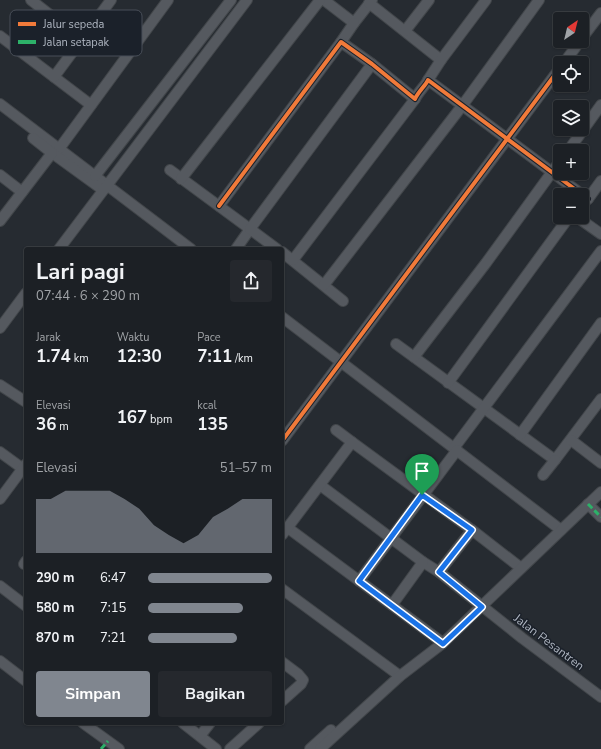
<!DOCTYPE html>
<html lang="id">
<head>
<meta charset="utf-8">
<style>
  body { margin:0; font-family:"Nunito Sans",sans-serif; background:#25282d; color:#f1f3f6; height:100vh; display:flex; flex-direction:column; font-size:15px; white-space:nowrap }
  * { box-sizing:border-box; margin:0 }
  p { font-size:13px; color:#a0a3a7 }
  .icon { flex:none; width:22px; height:22px; fill:none; stroke:currentColor; stroke-width:2; stroke-linecap:round; stroke-linejoin:round }
  .map { position:relative; flex:1; overflow:hidden }
  .side { position:absolute; left:24px; top:247px; width:260px; height:478px; display:flex; flex-direction:column; background:#1c2025; border-radius:4px; box-shadow:0 1px 3px #0004,0 0 0 1px #3a3e42 }
  .side>* { flex:none }
  .needle { width:26px; rotate:35deg }
  .controls { position:absolute; left:553px; top:12px; display:grid; gap:8px }
  .controls a { display:grid; place-items:center; width:36px; height:36px; border-radius:4px; background:#1c2025; box-shadow:0 1px 3px #0004,0 0 0 1px #3a3e42; font-size:20px }
  .pin { position:absolute; display:grid; place-items:center; width:34px; height:34px; color:#fff; margin:-41px -17px; border-radius:50% 50% 50% 0; rotate:-45deg; box-shadow:0 0 4px #0007 }
  .pin .icon { rotate:45deg }
  .round { display:grid; place-items:center; flex:none; width:42px; height:42px; border-radius:4px; background:#25282d }
  .headline { display:flex; align-items:center; justify-content:space-between; height:68px; padding:0 12px }
  h1 { font-size:22px; font-weight:700; line-height:30px }
  .stats { display:grid; grid-template-columns:repeat(3,1fr); gap:6px; height:68px; padding:4px 12px }
  .stats div { display:grid; align-content:center }
  .stats b { font-size:17px; font-weight:700 }
  .stats small { font-size:11px; font-weight:400 }
  .stats p { font-size:11px }
  .chart { height:112px; padding:8px 12px }
  .chart p { display:flex; justify-content:space-between }
  .chart svg { width:100%; height:72px; margin-top:4px; fill:#80868f; opacity:.7 }
  .action { display:flex; gap:8px; margin-top:auto; padding:8px 12px }
  .action a { flex:1; height:46px; border-radius:4px; background:#80868f; color:#fff; font-size:16px; font-weight:700; line-height:46px; text-align:center }
  .action a+a { background:#25282d; color:#f1f3f6 }
  ul { padding:0 12px; list-style:none; font-size:13px }
  li { display:grid; grid-template-columns:64px 48px 1fr; align-items:center; height:30px }
  li i { height:10px; border-radius:5px; background:#80868f }
  .map>svg:first-child { display:block }
</style>
</head>
<body>
<div class="map">
<svg width="601" height="749" viewBox="0 0 601 749">
  <rect width="100%" height="100%" fill="#262b31"/>
  <g fill="none" stroke-linecap="round" stroke-linejoin="round">
    <defs>
      <g id="street">
        <path d="M31,0l51,40"/>
        <path d="M324,0l30,23 18,-23"/>
        <path d="M369,3l72,57"/>
        <path d="M405,31l24,-31"/>
        <path d="M0,36l91,69"/>
        <path d="M582,38l19,-25"/>
        <path d="M341,42l13,-19"/>
        <path d="M564,63l16,-22"/>
        <path d="M54,77l57,-77"/>
        <path d="M428,80l13,-20 45,-60"/>
        <path d="M0,104l191,145"/>
        <path d="M59,149l109,-149"/>
        <path d="M568,151l33,-46"/>
        <path d="M52,153l51,37"/>
        <path d="M170,170l80,59 -14,20"/>
        <path d="M0,175l22,17"/>
        <path d="M95,176l136,-176"/>
        <path d="M181,179l139,-179"/>
        <path d="M588,199l13,-18"/>
        <path d="M219,206l122,-164 31,22 43,35c3,-7 11,-14 13,-19l160,119 -6,5"/>
        <path d="M577,217l24,17"/>
        <path d="M0,221l52,-68 -19,-15"/>
        <path d="M59,249l188,-249"/>
        <path d="M277,249l-27,-20 122,-165"/>
        <path d="M282,252l61,49"/>
        <path d="M293,260l122,-161"/>
        <path d="M324,285l138,-179 77,-106"/>
        <path d="M282,317l279,213"/>
        <path d="M0,328l26,-35"/>
        <path d="M396,344l159,116 46,-61"/>
        <path d="M414,357l72,-94 74,-102"/>
        <path d="M448,383l121,-166"/>
        <path d="M0,385l26,17"/>
        <path d="M336,430l16,12"/>
        <path d="M520,435l81,-112"/>
        <path d="M571,440l30,23"/>
        <path d="M282,441l278,-373"/>
        <path d="M454,448l147,-197"/>
        <path d="M0,452l26,19"/>
        <path d="M543,475l12,-15"/>
        <path d="M320,485l103,77 16,10 83,66 79,59"/>
        <path d="M0,499l26,-35"/>
        <path d="M588,504l13,13"/>
        <path d="M288,528l155,115"/>
        <path d="M282,535l70,-93 120,88 49,38"/>
        <path d="M24,564l2,-3"/>
        <path d="M439,572l33,-42"/>
        <path d="M359,581l98,-131"/>
        <path d="M0,586l26,20"/>
        <path d="M282,589l118,87"/>
        <path d="M392,605l31,-43"/>
        <path d="M0,661l26,20"/>
        <path d="M282,662l16,12 5,6 -2,4 -19,17"/>
        <path d="M83,723l36,26"/>
        <path d="M183,723l33,26"/>
        <path d="M200,736l10,-13"/>
        <path d="M230,749l29,-26"/>
        <path d="M310,749l21,-19"/>
        <path d="M320,749l80,-73 43,-33 158,-151"/>
      </g>
    </defs>
    <use href="#street" stroke="#42464a" stroke-width="12"/>
    <use href="#street" stroke="#55595f" stroke-width="10"/>
    <g stroke="#2db169" stroke-width="3" stroke-dasharray="6 3" stroke-linecap="butt">
      <path d="M588,504l13,13"/>
      <path d="M101,749l7,-8"/>
    </g>
    <defs>
      <g id="cycleway">
        <path d="M219,206l122,-164 31,22 43,35c3,-7 11,-14 13,-19l160,119 -6,5"/>
        <path d="M282,441l278,-373"/>
      </g>
    </defs>
    <use href="#cycleway" stroke="#1b212a" stroke-width="6"/>
    <use href="#cycleway" stroke="#f17a3a" stroke-width="4"/>
  </g>
  <g fill="none" stroke-linecap="round" stroke-linejoin="round">
    <defs>
      <path id="route" d="M422,495l50,35 -33,42 43,35 -39,37 -84,-63z"/>
    </defs>
    <use href="#route" stroke="#fff" stroke-width="8"/>
    <use href="#route" stroke="#1a73e8" stroke-width="5"/>
  </g>
  <g text-anchor="middle" dominant-baseline="central" stroke-width="3" stroke-linejoin="round" paint-order="stroke">
    <g font-size="12" fill="#b0b7c2" stroke="#1b212a">
      <text transform="translate(549 642) rotate(37)">Jalan Pesantren</text>
    </g>
  </g>
  <rect x="10" y="10" width="132" height="46" rx="6" fill="#1b212a" stroke="#484e58" stroke-width="1"/>
  <rect x="18" y="22" width="18" height="4" fill="#f17a3a"/>
  <rect x="18" y="40" width="18" height="4" fill="#2db169"/>
  <g font-size="11" fill="#b0b7c2">
    <text x="43" y="28">Jalur sepeda</text>
    <text x="43" y="46">Jalan setapak</text>
  </g>
</svg>
<div class="controls">
<a><svg class="needle" viewBox="-14 -14 28 28"><path d="M0-13l5 13h-10z" fill="#e53935"/><path d="M0 13l5-13h-10z" fill="#a0a3a7"/></svg></a>
<a><svg class="icon" aria-label="locate" viewBox="0 0 24 24"><circle cx="12" cy="12" r="6"/><path d="M12 2v4M12 18v4M2 12h4M18 12h4"/></svg></a>
<a><svg class="icon" aria-label="layers" viewBox="0 0 24 24"><path d="M12 4l9 5-9 5-9-5zM3 14l9 5 9-5"/></svg></a>
<a>+</a>
<a>−</a>
</div>
<div class="pin" style="left:422px;top:495px;background:#1e9e55"><svg class="icon" aria-label="arrive" viewBox="0 0 24 24"><path d="M6 21V4h12l-3 4 3 4H6"/></svg></div>
<section class="side">
<div class="headline"><div><h1>Lari pagi</h1><p>07:44 · 6 × 290 m</p></div><a class="round"><svg class="icon" aria-label="share" viewBox="0 0 24 24"><path d="M12 15V3M7 8l5-5 5 5M5 13v7h14v-7"/></svg></a></div>
<div class="stats">
<div><p>Jarak</p><b>1.74<small> km</small></b></div>
<div><p>Waktu</p><b>12:30</b></div>
<div><p>Pace</p><b>7:11<small> /km</small></b></div>
</div>
<div class="stats">
<div><p>Elevasi</p><b>36<small> m</small></b></div>
<div><b>167<small> bpm</small></b></div>
<div><p>kcal</p><b>135</b></div>
</div>
<div class="chart"><p><span>Elevasi</span>51–57 m</p>
<svg viewBox="0 0 160 44" preserveAspectRatio="none"><path d="M0 44V11L10 11L20 6L30 6L40 6L50 6L60 11L70 17L80 27L90 33L100 38L110 33L120 22L130 17L140 11L150 11L160 11V44z"/></svg>
</div>
<ul>
<li><b>290 m</b>6:47<i style="width:100%"></i></li>
<li><b>580 m</b>7:15<i style="width:77%"></i></li>
<li><b>870 m</b>7:21<i style="width:72%"></i></li>
</ul>
<div class="action"><a>Simpan</a><a>Bagikan</a></div>
</section>
</div>
</body>
</html>
